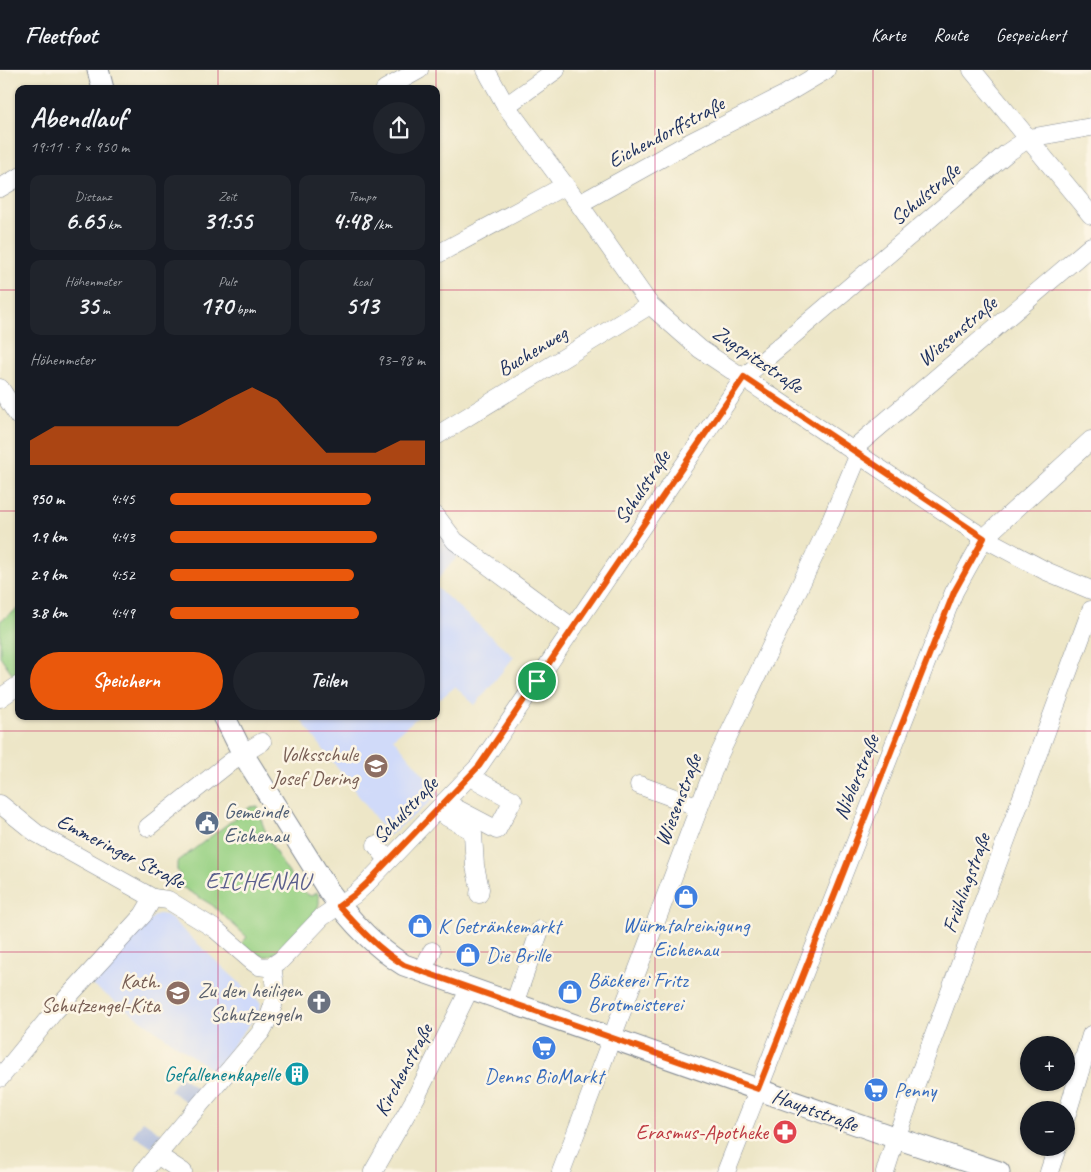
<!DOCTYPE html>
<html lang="de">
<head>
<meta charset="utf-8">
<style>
  body { margin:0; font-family:Caveat,sans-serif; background:#20242c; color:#f1f3f6; height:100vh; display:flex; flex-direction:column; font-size:19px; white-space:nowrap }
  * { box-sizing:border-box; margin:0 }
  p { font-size:16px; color:#9ea1a6 }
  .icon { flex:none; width:28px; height:28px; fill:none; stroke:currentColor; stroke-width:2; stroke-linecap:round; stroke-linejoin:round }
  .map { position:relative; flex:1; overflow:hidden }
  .drawer { position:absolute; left:15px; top:15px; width:425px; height:635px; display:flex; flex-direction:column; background:#171b24; border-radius:10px; box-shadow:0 1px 4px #0004 }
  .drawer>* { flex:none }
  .controls { position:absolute; left:1020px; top:966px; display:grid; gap:10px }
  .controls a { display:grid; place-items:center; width:55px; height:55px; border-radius:50%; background:#171b24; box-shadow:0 1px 4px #0004; font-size:25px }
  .pin { position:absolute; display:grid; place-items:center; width:42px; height:42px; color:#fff; margin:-21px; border:2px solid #fff; border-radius:50%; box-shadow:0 1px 5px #0007 }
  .round { display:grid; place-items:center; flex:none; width:52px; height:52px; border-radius:26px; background:#20242c }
  .overview { display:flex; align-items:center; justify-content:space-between; height:85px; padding:0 15px }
  h1 { font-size:28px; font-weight:800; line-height:38px }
  .figures { display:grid; grid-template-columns:repeat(3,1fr); gap:8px; height:85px; padding:5px 15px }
  .figures div { display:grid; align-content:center; border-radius:10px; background:#20242c; text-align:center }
  .figures b { font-size:25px; font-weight:800 }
  .figures small { font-size:14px; font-weight:400 }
  .figures p { font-size:14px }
  .chart { height:140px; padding:10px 15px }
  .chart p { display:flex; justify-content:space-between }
  .chart svg { width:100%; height:90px; margin-top:5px; fill:#ea580c; opacity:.7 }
  .primary-button { display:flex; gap:10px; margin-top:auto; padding:10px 15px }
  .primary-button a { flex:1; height:58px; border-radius:30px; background:#ea580c; color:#fff; font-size:20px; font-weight:800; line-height:58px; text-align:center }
  .primary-button a+a { background:#20242c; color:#f1f3f6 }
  ul { padding:0 15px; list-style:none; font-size:16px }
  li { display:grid; grid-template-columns:80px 60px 1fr; align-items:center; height:38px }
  li i { height:12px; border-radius:6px; background:#ea580c }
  header { display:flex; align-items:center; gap:30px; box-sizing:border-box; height:70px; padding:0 25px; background:#171b24; border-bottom:1px solid #363941 }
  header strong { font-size:24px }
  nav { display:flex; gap:28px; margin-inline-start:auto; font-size:18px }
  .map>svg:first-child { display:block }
</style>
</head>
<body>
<header>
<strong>Fleetfoot</strong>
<nav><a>Karte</a><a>Route</a><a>Gespeichert</a></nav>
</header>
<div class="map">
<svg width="1091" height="1102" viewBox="0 0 1091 1102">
  <rect width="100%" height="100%" fill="#fcf5e5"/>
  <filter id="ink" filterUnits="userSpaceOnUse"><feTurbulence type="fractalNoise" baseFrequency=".02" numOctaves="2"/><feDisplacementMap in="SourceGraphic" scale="10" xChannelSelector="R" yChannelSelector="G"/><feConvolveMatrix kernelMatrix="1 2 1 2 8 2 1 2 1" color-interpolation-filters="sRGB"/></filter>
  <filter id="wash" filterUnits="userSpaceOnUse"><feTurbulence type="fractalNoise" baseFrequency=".0096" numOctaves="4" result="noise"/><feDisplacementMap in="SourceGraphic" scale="20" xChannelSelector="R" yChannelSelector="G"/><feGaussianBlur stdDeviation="1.12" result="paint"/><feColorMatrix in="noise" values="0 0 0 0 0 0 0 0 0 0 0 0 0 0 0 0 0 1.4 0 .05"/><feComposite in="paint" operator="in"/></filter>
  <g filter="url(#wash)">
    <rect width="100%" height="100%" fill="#ede6c7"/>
    <g fill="#d0daf9">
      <path d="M436,456l22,30 -22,25z"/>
      <path d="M436,517l78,70 -39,48 -20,-18 -19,15z"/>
      <path d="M298,646h121l-26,22 47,56 -51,42z"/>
      <path d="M158,844l9,1 94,88 -2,9 -46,59 -121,-86 62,-69z"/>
    </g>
    <g fill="#bac4de">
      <path d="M180,1006l19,14 -11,13 -18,-12z"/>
      <path d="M143,1051l19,13 -11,13 -18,-12z"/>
    </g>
    <g fill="#9ad285" stroke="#5a8072">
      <path d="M19,538v69l-3,2 -16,-23v-35z"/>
      <path d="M258,736c4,28 28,68 49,88l4,2 6,-4c2,5 3,10 1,15 -3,10 -40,47 -49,49 -12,2 -19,-6 -28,-12l6,-7 -35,-32 -35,-21 3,-9 -3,-5v-8l73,-55z"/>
    </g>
  </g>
  <g filter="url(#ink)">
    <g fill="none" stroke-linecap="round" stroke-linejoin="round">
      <defs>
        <g id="minor">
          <path d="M486,0l20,36 73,98 71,101 50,44 284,189 62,33 45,19"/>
          <path d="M972,0l119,145"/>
          <path d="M385,19l34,-19"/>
          <path d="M506,36l50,-36"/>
          <path d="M0,118l19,-11"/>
          <path d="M579,134l108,-60 97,-49 42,-25"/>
          <path d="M436,185l128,-69"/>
          <path d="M0,318l19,29"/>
          <path d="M436,366l214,-131"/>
          <path d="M852,380l239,-204"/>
          <path d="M436,446l19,25 118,87"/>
          <path d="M0,628l19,-13"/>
          <path d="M639,715l60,22"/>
          <path d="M444,732l53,28 16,-30 -44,-24"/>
          <path d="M0,734l36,29 117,65 15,2 47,29 38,33 6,4 7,1 6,-1 9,-6 41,-43 32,-22 12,-11 113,-118 265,-389 263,-224 22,-15 62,-11"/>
          <path d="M447,747l22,12 4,5 2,32 5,23 -1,5"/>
          <path d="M148,757l85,-67 29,-18"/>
          <path d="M376,775l12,15"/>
          <path d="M422,901l10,-20"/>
          <path d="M514,934l26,-74"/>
          <path d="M0,1008l53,-65 90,-98 10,-17"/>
          <path d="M1066,1047l25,-82"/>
          <path d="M157,1085l26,17"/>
          <path d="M143,1102l118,-140c15,-25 16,-39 11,-66"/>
          <path d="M373,1102l43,-75 54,-109"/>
          <path d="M561,1102l158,-417 111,-232 29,-69"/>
          <path d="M726,1102l228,-580 30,-54 107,-98"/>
          <path d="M885,1102l11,-34 195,-528"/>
          <path d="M1049,1102l8,-24"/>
        </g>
        <g id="major">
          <path d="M98,0l5,19"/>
          <path d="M224,646l19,38 85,136c21,29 45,56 76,75l492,173 103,34"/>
        </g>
      </defs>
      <use href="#minor" stroke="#848a92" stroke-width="19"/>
      <use href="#major" stroke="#848a92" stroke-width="23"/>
      <use href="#minor" stroke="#fff" stroke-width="18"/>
      <use href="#major" stroke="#fff" stroke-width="21"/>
    </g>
  </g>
  <g fill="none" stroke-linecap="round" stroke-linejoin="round" filter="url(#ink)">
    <defs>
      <path id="route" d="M744,307l240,161 -30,54 -196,497 -354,-124c-26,-16 -45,-37 -65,-59l15,-11 12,-11 113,-118z"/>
    </defs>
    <use href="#route" stroke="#fff" stroke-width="10"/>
    <use href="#route" stroke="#ea580c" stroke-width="6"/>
  </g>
  <path fill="none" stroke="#c2185b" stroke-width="1" stroke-opacity="0.55" d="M218,0v19M436,0v1102M655,0v1102M873,0v1102M0,220h19M436,220h655M0,441h19M436,441h655M218,646v456M0,661h1091M0,882h1091"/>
  <defs>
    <symbol id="school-disc" viewBox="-11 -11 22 22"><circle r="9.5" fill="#8d6e63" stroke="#fcf5e5"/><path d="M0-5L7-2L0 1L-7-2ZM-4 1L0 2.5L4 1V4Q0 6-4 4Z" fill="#fff"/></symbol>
    <symbol id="civic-disc" viewBox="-11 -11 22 22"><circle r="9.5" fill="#5c6f8a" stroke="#fcf5e5"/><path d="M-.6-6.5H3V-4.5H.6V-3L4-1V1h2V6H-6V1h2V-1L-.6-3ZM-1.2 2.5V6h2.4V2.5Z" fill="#fff"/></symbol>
    <symbol id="shop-disc" viewBox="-11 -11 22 22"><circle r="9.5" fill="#3f7fe0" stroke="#fcf5e5"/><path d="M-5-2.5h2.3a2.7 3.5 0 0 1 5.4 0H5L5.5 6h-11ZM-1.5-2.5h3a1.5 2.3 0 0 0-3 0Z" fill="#fff"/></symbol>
    <symbol id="church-disc" viewBox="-11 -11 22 22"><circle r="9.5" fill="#6b7280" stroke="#fcf5e5"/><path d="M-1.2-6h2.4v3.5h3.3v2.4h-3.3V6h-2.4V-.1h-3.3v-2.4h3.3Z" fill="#fff"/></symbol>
    <symbol id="supermarket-disc" viewBox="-11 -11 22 22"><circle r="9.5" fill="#3f7fe0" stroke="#fcf5e5"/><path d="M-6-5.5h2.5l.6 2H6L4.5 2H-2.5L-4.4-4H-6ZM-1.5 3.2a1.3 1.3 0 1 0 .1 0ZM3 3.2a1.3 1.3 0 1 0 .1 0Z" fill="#fff"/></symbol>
    <symbol id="building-disc" viewBox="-11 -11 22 22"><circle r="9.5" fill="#0f9aa8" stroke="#fcf5e5"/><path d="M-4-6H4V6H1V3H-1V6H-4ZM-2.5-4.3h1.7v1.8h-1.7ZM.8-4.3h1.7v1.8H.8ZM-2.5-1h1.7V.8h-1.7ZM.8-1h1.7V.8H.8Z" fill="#fff"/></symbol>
    <symbol id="pharmacy-disc" viewBox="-11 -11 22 22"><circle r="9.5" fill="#e0444e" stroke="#fcf5e5"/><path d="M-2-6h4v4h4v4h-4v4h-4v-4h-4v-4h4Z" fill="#fff"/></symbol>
  </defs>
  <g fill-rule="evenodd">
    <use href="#school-disc" x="362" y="682" width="28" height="28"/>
    <use href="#civic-disc" x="193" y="739" width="28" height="28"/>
    <use href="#shop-disc" x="672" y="813" width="28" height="28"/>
    <use href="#shop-disc" x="406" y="842" width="28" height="28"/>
    <use href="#shop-disc" x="454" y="871" width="28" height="28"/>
    <use href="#shop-disc" x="556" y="908" width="28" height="28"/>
    <use href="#school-disc" x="164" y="909" width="28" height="28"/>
    <use href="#church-disc" x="305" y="918" width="28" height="28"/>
    <use href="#supermarket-disc" x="530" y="964" width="28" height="28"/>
    <use href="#building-disc" x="283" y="990" width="28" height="28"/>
    <use href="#supermarket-disc" x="862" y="1006" width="28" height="28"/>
    <use href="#pharmacy-disc" x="771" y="1048" width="28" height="28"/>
  </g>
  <g text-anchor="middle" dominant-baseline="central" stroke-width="5" stroke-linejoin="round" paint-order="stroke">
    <g font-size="21" fill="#1b2f5e" stroke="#fcf5e5">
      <text transform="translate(666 62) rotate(-28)">Eichendorffstraße</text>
      <text transform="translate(925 124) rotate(-40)">Schulstraße</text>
      <text transform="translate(957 261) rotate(-40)">Wiesenstraße</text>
      <text transform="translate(532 281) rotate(-31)">Buchenweg</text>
      <text transform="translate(758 289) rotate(34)">Zugspitzstraße</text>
      <text transform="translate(642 417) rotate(-56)">Schulstraße</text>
      <text transform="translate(856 707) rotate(-68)">Niblerstraße</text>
      <text transform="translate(678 730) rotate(-69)">Wiesenstraße</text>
      <text transform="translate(405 740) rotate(-46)">Schulstraße</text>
      <text transform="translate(121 781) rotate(27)">Emmeringer Straße</text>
      <text transform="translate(966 813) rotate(-70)">Frühlingstraße</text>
      <text transform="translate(403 1000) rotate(-62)">Kirchenstraße</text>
      <text transform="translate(815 1040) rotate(20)">Hauptstraße</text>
    </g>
    <g font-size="21" fill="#785e54" stroke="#fcf5e5" text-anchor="end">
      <text x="358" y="684">Volksschule<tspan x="358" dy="24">Josef Dering</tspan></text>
      <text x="160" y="911">Kath.<tspan x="160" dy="24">Schutzengel-Kita</tspan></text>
    </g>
    <g font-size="21" fill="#4e5e75" stroke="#fcf5e5" text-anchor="start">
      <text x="224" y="741">Gemeinde<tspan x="224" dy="24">Eichenau</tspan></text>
    </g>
    <g font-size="21" fill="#366cbe" stroke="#fcf5e5" text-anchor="start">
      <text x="686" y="855" text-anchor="middle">Würmtalreinigung<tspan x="686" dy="24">Eichenau</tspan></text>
      <text x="438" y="856">K Getränkemarkt</text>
      <text x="486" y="885">Die Brille</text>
      <text x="588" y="910">Bäckerei Fritz<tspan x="588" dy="24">Brotmeisterei</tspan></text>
      <text x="544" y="1006" text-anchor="middle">Denns BioMarkt</text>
      <text x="894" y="1020">Penny</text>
    </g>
    <g font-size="21" fill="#5b616d" stroke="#fcf5e5" text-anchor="end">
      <text x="302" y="920">Zu den heiligen<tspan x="302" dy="24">Schutzengeln</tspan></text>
    </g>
    <g font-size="21" fill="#0d838f" stroke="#fcf5e5" text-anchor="end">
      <text x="280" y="1004">Gefallenenkapelle</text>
    </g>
    <g font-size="21" fill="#be3a42" stroke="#fcf5e5" text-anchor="end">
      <text x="768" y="1062">Erasmus-Apotheke</text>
    </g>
    <g font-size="24" letter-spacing="1" fill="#5a5f8d" stroke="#fcf5e5">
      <text x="258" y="811">EICHENAU</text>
    </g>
  </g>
</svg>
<div class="controls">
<a>+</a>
<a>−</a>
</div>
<div class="pin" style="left:537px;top:611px;background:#1e9e55"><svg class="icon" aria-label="arrive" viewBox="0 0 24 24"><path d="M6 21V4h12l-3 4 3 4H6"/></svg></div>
<section class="drawer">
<div class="overview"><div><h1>Abendlauf</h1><p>19:11 · 7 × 950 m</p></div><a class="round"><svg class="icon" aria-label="share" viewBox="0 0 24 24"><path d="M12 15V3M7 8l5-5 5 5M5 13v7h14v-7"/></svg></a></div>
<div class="figures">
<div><p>Distanz</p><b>6.65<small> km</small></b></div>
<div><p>Zeit</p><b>31:55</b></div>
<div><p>Tempo</p><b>4:48<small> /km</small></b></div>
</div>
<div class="figures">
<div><p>Höhenmeter</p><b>35<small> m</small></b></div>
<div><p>Puls</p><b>170<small> bpm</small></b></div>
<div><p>kcal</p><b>513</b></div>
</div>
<div class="chart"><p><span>Höhenmeter</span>93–98 m</p>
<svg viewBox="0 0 160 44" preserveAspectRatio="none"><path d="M0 44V32L10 25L20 25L30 25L40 25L50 25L60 25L70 19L80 12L90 6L100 12L110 25L120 38L130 38L140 38L150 32L160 32V44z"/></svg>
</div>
<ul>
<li><b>950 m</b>4:45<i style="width:79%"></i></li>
<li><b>1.9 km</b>4:43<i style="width:81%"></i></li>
<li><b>2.9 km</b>4:52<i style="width:72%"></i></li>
<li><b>3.8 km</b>4:49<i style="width:74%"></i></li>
</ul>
<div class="primary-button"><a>Speichern</a><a>Teilen</a></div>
</section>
</div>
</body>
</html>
